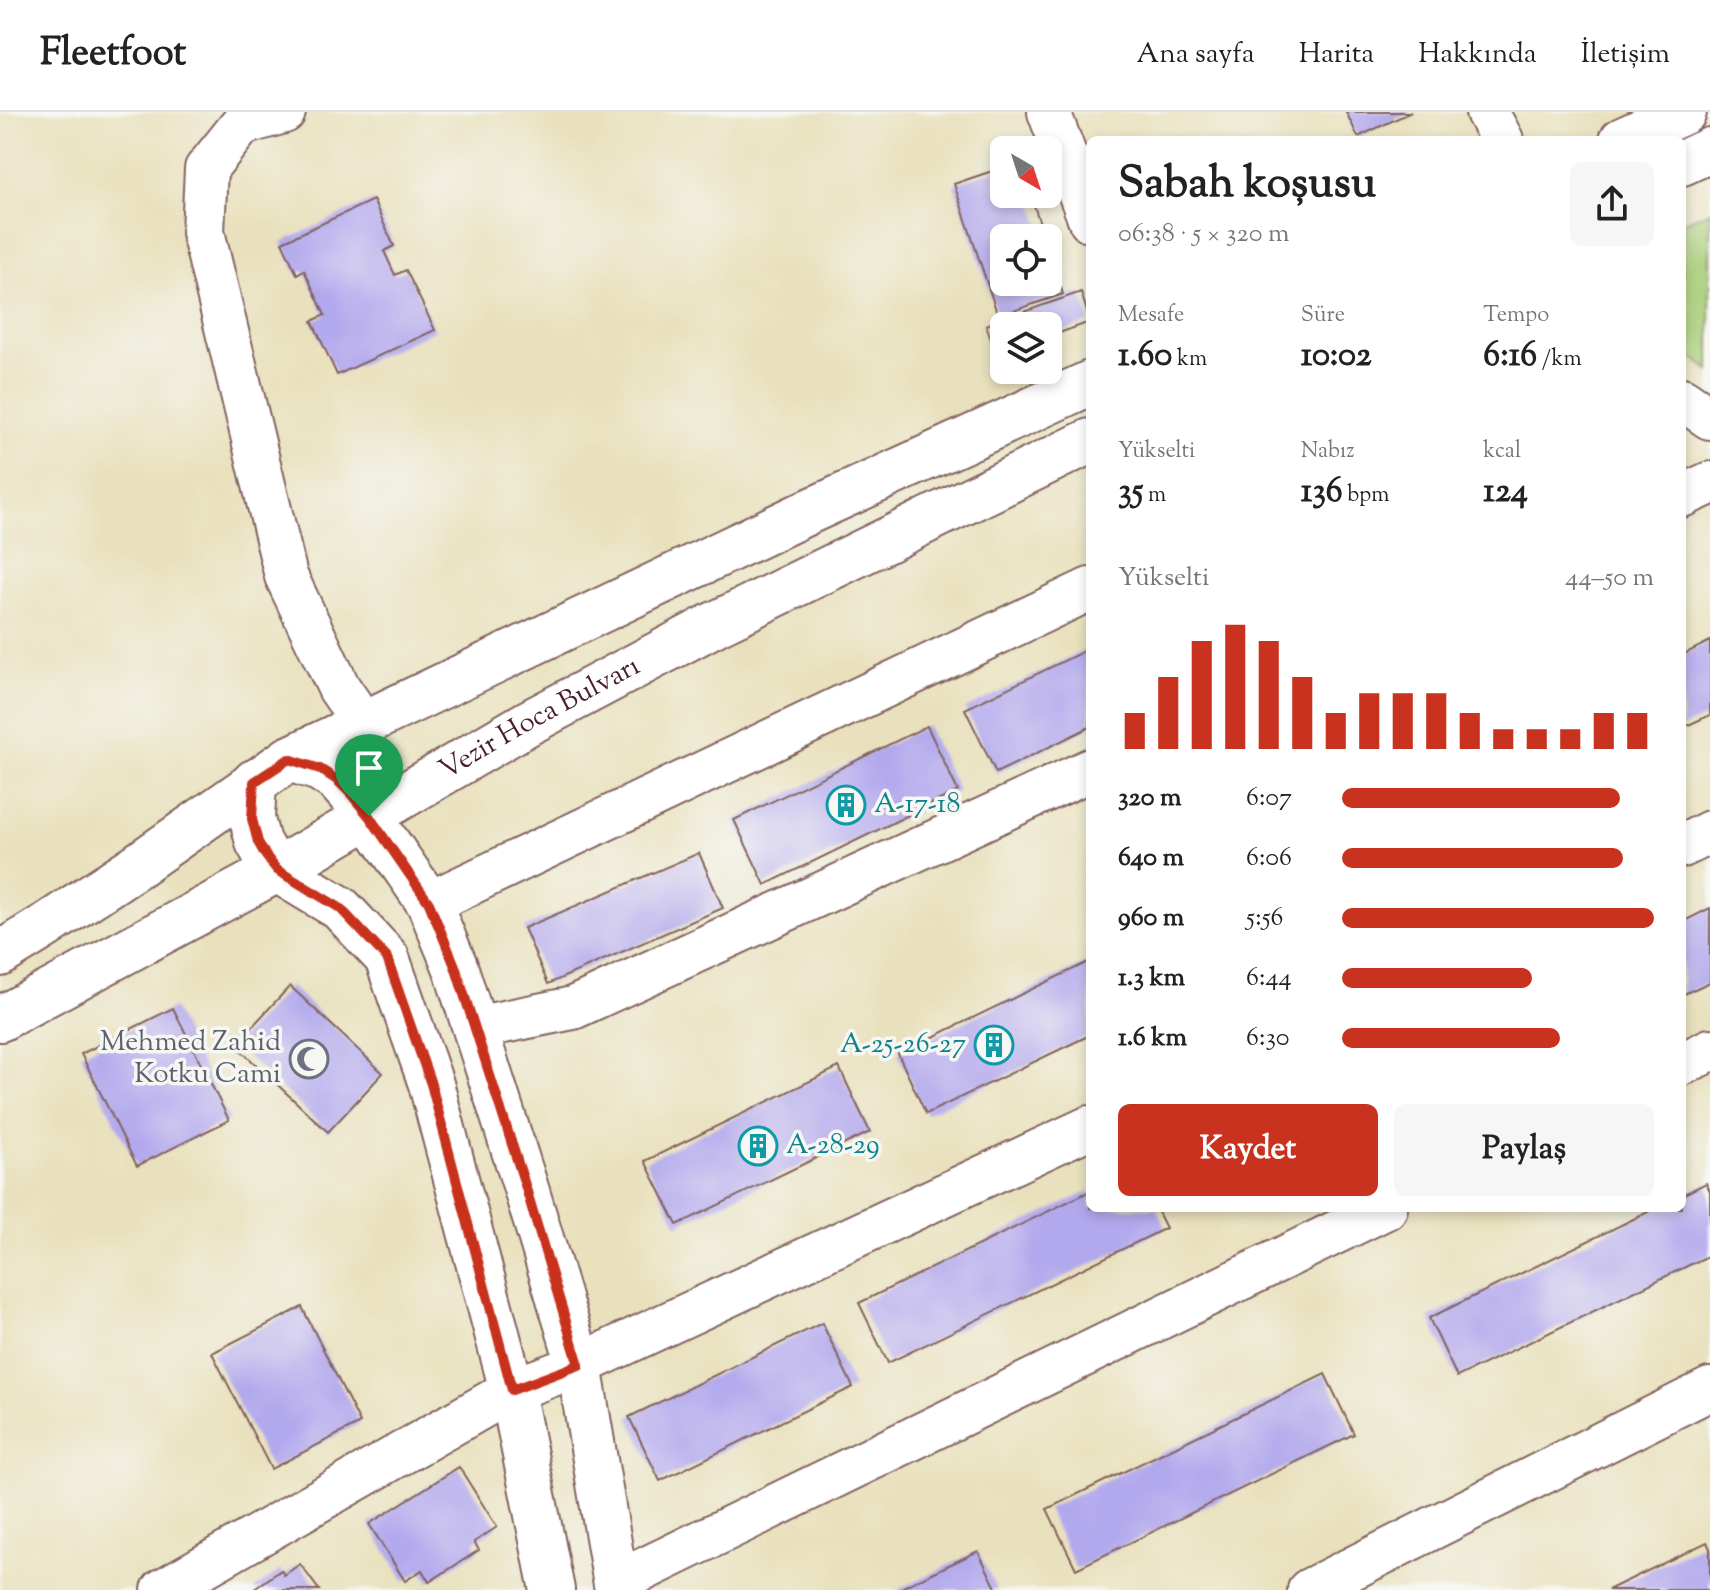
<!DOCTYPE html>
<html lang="tr">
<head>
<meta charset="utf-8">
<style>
  body { margin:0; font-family:"Sorts Mill Goudy",serif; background:#f6f6f6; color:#222; height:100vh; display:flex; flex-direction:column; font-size:30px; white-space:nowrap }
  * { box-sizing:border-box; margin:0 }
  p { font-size:26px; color:#767676 }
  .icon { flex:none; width:44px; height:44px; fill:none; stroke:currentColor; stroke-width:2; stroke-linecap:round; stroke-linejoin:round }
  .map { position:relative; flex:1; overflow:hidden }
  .panel { position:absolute; left:1086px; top:24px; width:600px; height:1076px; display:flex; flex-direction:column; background:#fff; border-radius:12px; box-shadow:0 4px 12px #0003 }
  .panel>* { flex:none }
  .needle { width:52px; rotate:141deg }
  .fabs { position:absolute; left:990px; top:24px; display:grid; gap:16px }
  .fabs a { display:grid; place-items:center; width:72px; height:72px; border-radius:12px; background:#fff; box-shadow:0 4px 12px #0003; font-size:40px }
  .pin { position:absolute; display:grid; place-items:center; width:68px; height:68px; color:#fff; margin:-82px -34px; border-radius:50% 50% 50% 0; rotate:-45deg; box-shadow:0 0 8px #0007 }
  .pin .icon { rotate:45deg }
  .round { display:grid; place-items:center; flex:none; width:84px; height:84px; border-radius:12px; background:#f6f6f6 }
  .overview { display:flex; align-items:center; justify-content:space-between; height:136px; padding:0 32px }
  h1 { font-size:44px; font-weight:800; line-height:60px }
  .figures { display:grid; grid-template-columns:repeat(3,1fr); gap:12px; height:136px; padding:8px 32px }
  .figures div { display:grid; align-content:center }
  .figures b { font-size:34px; font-weight:800 }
  .figures small { font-size:22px; font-weight:400 }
  .figures p { font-size:22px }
  .chart { height:224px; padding:16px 32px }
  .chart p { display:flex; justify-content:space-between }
  .chart svg { width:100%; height:144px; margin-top:8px; stroke:#c8321e; stroke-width:6 }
  .action { display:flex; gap:16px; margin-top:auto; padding:16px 32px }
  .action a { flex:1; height:92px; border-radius:12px; background:#c8321e; color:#fff; font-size:32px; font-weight:800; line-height:92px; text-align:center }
  .action a+a { background:#f6f6f6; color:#222 }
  ul { padding:0 32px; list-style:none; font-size:26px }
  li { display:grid; grid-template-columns:128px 96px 1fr; align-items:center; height:60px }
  li i { height:20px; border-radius:10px; background:#c8321e }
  header { display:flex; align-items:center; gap:48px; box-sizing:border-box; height:112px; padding:0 40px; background:#fff; border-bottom:2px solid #e0e0e0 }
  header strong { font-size:38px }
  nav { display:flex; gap:44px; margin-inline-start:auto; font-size:28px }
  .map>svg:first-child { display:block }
</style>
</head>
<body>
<header>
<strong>Fleetfoot</strong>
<nav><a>Ana sayfa</a><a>Harita</a><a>Hakkında</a><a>İletişim</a></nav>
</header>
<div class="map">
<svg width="1710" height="1478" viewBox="0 0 1710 1478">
  <rect width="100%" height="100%" fill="#f6f6f2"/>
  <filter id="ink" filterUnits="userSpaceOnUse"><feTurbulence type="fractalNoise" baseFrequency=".0125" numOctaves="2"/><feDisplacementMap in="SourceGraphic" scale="16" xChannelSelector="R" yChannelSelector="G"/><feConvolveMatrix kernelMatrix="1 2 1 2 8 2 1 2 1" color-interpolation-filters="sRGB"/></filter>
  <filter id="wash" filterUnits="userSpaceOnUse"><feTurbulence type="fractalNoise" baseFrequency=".006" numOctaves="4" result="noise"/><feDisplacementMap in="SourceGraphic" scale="32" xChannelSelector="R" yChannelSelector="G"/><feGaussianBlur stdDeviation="1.8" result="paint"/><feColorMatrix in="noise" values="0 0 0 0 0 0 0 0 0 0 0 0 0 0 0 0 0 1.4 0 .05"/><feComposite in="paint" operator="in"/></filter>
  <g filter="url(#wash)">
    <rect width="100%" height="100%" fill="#e9e1bd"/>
    <path fill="#a8cd76" stroke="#797650" stroke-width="2" d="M1710,99v160l-28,-22v-126z"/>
    <g id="blocks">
      <g fill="#b2a8ed">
        <path d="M1346,0h65l-53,25z"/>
        <path d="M1004,55v27h26l15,44h-41v44h44l1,-32 14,44 -65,22 -44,-132z"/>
        <path d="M373,88l21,46 -10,5 11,24 11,-5 29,60 -98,45 -25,-54 13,-6 -21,-45 -7,4 -15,-32z"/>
        <path d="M1081,180l9,30 -42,15v-11h-44v41l-3,1 -15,-43z"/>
        <path d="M1710,529v74l-28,13v-73z"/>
        <path d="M1090,536v79l-94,46 -31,-64z"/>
        <path d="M927,614l31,65 -193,94 -31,-65z"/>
        <path d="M699,741l24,55 -175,76 -24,-56z"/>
        <path d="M1710,796v74l-28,13v-73z"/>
        <path d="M1090,849v74l-164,79 -28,-60z"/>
        <path d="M290,874l93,87 -55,59 -93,-87z"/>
        <path d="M173,896l56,112 -92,46 -56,-112z"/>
        <path d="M839,955l31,65 -193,93 -32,-64z"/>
        <path d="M1706,1071l4,8v64l-253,122 -28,-59 227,-110h26v-13z"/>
        <path d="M1090,1079v17h66l10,20 -278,135 -29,-60z"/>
        <path d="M302,1195l58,116 -89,46 -59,-116z"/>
        <path d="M822,1211l31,64 -193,94 -31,-64z"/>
        <path d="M1325,1262l29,60 -278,135 -29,-60z"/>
        <path d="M459,1355l38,60 -23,15 5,8 -50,32 -7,-12 -17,11 -36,-57z"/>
        <path d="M1707,1430l3,7v41h-102z"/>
        <path d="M978,1439l19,39h-100z"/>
        <path d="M300,1452l19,26h-66l28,-20 3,5z"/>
      </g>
    </g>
  </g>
  <g filter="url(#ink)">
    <use href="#blocks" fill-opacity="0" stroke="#82635e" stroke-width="2"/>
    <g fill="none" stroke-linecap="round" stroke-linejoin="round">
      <defs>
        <g id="minor">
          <path d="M284,0l-42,12 -36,45 -3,63 83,344 53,112 24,35"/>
          <path d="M1049,0l41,109"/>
          <path d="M1487,0l15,28"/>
          <path d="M1682,287l28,19"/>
          <path d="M1682,384l28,-13"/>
          <path d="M1682,734l28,-14"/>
          <path d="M429,791l661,-314"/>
          <path d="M474,916l99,-20 517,-238"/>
          <path d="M1682,952l28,-14"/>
          <path d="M616,1471l770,-375"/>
          <path d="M163,1478l349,-200 67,-25 511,-238"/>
          <path d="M1309,1478l401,-201"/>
        </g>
        <g id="major">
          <path d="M1622,28l62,-28"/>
          <path d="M1682,51l28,-13"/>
          <path d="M289,647l31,10 17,11 32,36 60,87 26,63 70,219 54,180 38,225"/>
          <path d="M254,670l-2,37 6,23 8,14 11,14 63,38 47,50 44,126 81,306 40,200"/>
          <path d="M0,842l47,-29 91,-60 151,-106 519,-247 282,-129"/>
          <path id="s1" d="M0,907l277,-149 251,-147 187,-99 375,-183"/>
        </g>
      </defs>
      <use href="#minor" stroke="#82635e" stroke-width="46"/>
      <use href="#major" stroke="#82635e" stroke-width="48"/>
      <use href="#minor" stroke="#fff" stroke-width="42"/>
      <use href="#major" stroke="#fff" stroke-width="44"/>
    </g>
  </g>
  <g fill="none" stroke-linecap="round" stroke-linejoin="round" filter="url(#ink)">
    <defs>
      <path id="route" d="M289,647l31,10 17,11 14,14 18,22 60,87 26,63 70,219 54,180 -67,25 -81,-306 -44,-126 -47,-50 -63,-38 -11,-14 -8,-14 -6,-23 2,-37z"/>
    </defs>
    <use href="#route" stroke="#fff" stroke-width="16"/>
    <use href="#route" stroke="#c8321e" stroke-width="10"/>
  </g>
  <defs>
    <symbol id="building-ring" viewBox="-11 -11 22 22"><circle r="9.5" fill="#f6f6f2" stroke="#0f9aa8" stroke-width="1.5"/><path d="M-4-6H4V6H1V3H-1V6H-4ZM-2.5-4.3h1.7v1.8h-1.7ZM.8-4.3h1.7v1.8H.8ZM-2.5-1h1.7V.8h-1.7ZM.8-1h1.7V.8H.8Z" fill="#0f9aa8"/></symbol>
    <symbol id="mosque-ring" viewBox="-11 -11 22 22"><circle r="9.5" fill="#f6f6f2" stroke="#6b7280" stroke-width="1.5"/><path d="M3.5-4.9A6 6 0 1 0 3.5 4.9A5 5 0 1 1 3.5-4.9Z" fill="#6b7280"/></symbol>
  </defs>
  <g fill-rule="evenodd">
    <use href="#building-ring" x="824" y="671" width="44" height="44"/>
    <use href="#building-ring" x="972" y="911" width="44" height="44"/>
    <use href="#mosque-ring" x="287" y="925" width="44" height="44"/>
    <use href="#building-ring" x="736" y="1012" width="44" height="44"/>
  </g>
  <g text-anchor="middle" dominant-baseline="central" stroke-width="7" stroke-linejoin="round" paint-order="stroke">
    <g font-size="28" fill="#4a1f2b" stroke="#f6f6f2">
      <text stroke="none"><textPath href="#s1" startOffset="618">Vezir Hoca Bulvarı</textPath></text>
    </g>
    <g font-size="28" fill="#0d838f" stroke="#f6f6f2" text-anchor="start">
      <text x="874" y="693">A-17-18</text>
      <text x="966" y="933" text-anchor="end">A-25-26-27</text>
      <text x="786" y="1034">A-28-29</text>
    </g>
    <g font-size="28" fill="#5b616d" stroke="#f6f6f2" text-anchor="end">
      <text x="281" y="931">Mehmed Zahid<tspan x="281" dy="32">Kotku Cami</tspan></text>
    </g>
  </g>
</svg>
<div class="fabs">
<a><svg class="needle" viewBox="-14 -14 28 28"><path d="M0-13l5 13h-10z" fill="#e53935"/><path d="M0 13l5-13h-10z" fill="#767676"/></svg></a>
<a><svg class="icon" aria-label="locate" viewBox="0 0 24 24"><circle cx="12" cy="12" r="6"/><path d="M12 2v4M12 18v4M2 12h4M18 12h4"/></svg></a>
<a><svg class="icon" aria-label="layers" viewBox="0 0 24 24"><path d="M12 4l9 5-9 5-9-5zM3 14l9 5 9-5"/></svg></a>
</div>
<div class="pin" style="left:369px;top:704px;background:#1e9e55"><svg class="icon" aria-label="arrive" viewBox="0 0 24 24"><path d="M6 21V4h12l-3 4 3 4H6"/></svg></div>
<section class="panel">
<div class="overview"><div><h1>Sabah koşusu</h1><p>06:38 · 5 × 320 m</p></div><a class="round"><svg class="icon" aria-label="share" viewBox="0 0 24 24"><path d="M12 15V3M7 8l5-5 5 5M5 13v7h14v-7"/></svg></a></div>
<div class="figures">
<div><p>Mesafe</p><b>1.60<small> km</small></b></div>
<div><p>Süre</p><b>10:02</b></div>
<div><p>Tempo</p><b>6:16<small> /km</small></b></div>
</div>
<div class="figures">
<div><p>Yükselti</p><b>35<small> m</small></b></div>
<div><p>Nabız</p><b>136<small> bpm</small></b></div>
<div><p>kcal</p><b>124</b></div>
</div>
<div class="chart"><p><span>Yükselti</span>44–50 m</p>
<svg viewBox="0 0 160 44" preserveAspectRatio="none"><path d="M5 44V33M15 44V22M25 44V11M35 44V6M45 44V11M55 44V22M65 44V33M75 44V27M85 44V27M95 44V27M105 44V33M115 44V38M125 44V38M135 44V38M145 44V33M155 44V33"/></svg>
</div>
<ul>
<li><b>320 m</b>6:07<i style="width:89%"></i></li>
<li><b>640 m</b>6:06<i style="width:90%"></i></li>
<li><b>960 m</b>5:56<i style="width:100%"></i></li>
<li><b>1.3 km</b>6:44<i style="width:61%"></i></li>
<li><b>1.6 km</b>6:30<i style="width:70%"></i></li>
</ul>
<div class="action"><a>Kaydet</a><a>Paylaş</a></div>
</section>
</div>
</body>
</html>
